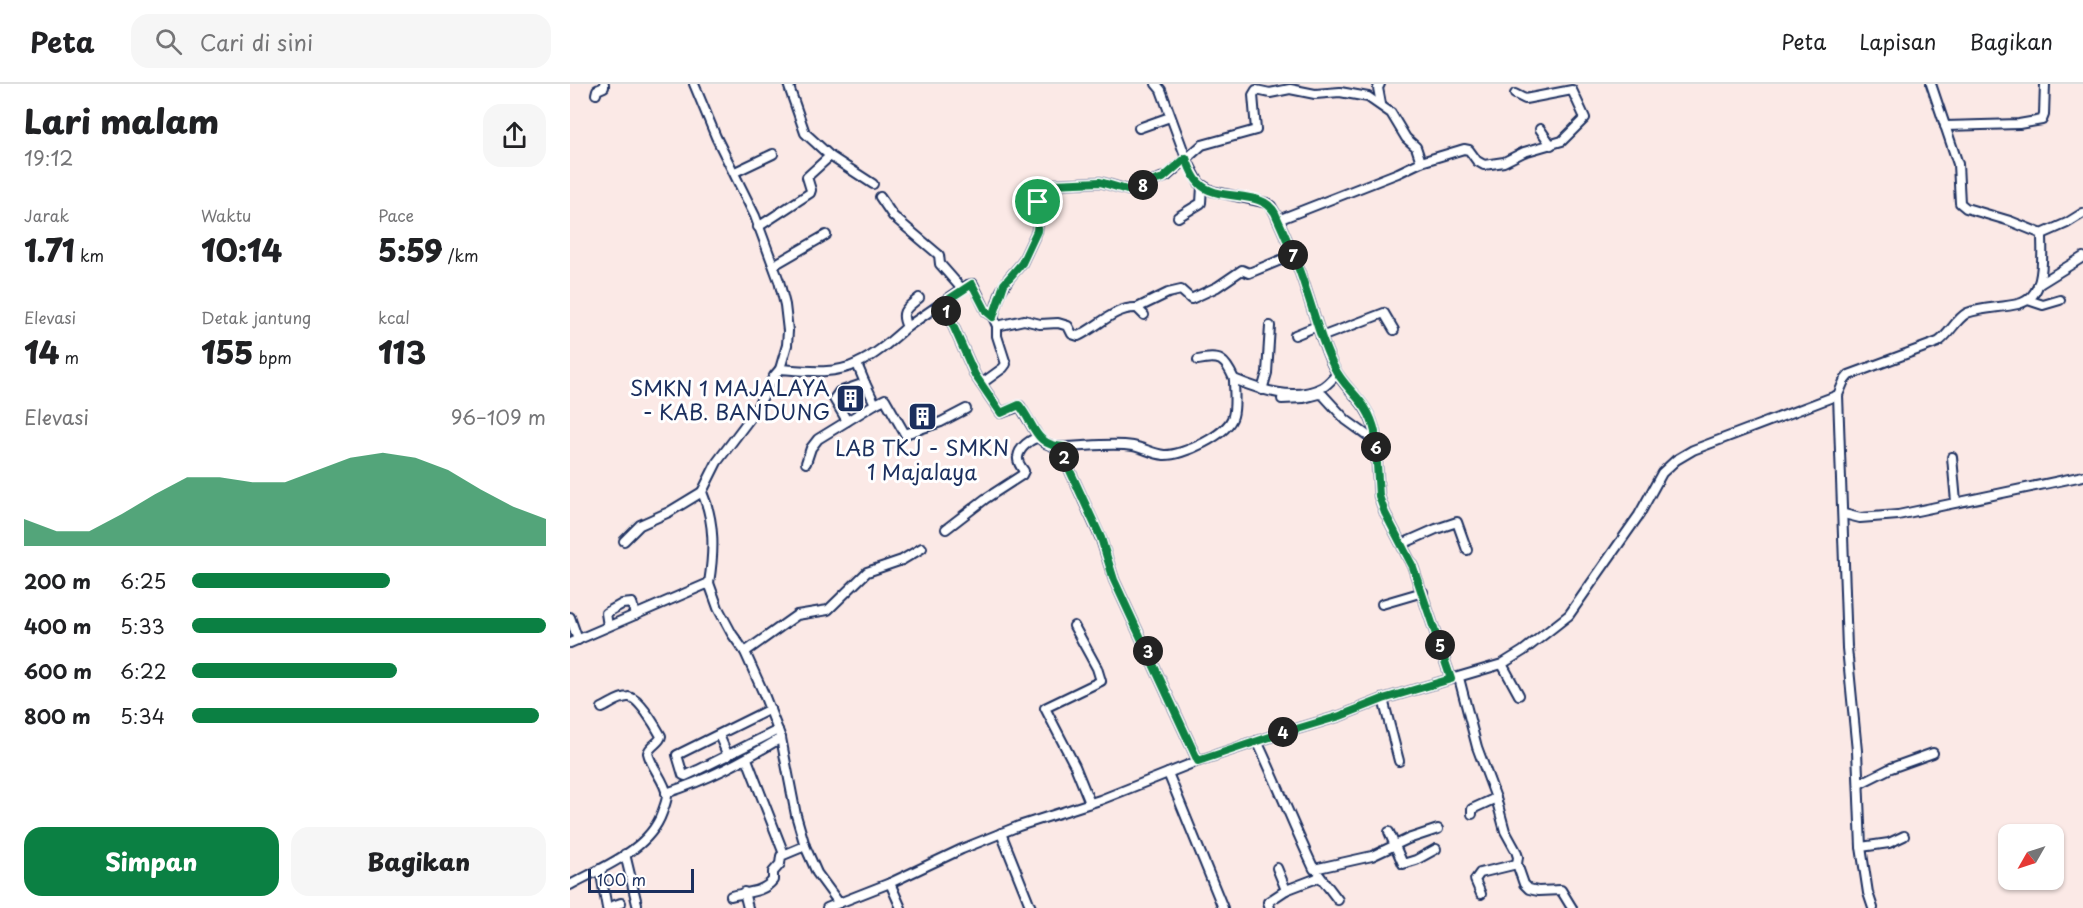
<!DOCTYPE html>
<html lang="id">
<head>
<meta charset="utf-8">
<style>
  body { margin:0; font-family:"Playpen Sans",sans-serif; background:#f6f6f6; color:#202124; height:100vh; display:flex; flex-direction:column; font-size:22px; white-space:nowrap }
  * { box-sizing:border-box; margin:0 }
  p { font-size:20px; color:#757577 }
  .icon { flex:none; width:33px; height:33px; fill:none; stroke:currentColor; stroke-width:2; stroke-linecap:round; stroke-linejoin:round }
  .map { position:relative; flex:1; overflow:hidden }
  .drawer { display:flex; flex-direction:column; background:#fff; width:570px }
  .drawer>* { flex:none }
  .needle { width:39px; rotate:231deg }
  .controls { position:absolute; left:1428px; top:740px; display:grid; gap:12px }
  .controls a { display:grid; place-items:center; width:66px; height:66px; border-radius:12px; background:#fff; box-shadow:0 2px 4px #0004; font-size:30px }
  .scale { position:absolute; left:18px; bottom:15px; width:106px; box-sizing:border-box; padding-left:6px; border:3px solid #1b2f5e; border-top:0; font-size:16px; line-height:21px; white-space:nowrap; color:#1b2f5e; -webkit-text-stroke:4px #fff; paint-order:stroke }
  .pin { position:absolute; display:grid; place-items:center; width:51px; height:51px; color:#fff; margin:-26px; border:3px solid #fff; border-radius:50%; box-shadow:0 2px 6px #0007 }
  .km { position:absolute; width:30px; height:30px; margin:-15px; border-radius:50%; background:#222; color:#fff; font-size:16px; line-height:30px; text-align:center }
  .round { display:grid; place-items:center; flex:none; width:63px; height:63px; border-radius:18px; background:#f6f6f6 }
  .overview { display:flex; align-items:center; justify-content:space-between; height:102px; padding:0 24px }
  h1 { font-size:33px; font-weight:800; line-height:45px }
  .stats { display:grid; grid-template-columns:repeat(3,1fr); gap:9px; height:102px; padding:6px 24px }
  .stats div { display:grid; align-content:center }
  .stats b { font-size:30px; font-weight:800 }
  .stats small { font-size:16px; font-weight:400 }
  .stats p { font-size:16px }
  .chart { height:168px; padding:12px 24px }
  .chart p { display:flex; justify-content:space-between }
  .chart svg { width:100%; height:108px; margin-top:6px; fill:#0b8043; opacity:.7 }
  .action { display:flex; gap:12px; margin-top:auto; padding:12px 24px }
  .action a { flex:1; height:69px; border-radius:18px; background:#0b8043; color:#fff; font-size:24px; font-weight:800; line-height:69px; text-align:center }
  .action a+a { background:#f6f6f6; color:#202124 }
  ul { padding:0 24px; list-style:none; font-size:20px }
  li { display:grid; grid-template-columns:96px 72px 1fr; align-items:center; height:45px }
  li i { height:15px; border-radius:8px; background:#0b8043 }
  header { display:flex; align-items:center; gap:36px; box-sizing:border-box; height:84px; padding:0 30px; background:#fff; border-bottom:2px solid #e0e0e0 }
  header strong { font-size:28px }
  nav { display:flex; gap:33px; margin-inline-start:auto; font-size:21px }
  .search { width:420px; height:54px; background:#f6f6f6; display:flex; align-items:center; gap:15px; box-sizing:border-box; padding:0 21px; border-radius:18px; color:#757577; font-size:22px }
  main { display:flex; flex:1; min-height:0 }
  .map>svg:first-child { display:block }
</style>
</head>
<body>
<header>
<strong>Peta</strong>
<div class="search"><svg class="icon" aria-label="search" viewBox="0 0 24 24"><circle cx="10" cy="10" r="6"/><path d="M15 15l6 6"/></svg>Cari di sini</div>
<nav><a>Peta</a><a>Lapisan</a><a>Bagikan</a></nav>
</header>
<main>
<section class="drawer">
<div class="overview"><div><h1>Lari malam</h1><p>19:12</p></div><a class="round"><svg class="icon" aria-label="share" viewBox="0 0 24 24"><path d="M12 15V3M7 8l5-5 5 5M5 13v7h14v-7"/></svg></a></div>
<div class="stats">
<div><p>Jarak</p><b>1.71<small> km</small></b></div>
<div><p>Waktu</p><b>10:14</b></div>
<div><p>Pace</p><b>5:59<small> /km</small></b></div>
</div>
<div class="stats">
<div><p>Elevasi</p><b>14<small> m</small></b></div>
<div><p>Detak jantung</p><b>155<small> bpm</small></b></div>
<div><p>kcal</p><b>113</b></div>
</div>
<div class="chart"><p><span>Elevasi</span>96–109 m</p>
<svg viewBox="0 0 160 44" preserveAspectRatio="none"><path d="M0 44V33L10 38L20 38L30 31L40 23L50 16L60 16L70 18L80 18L90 13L100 8L110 6L120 8L130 13L140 21L150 28L160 33V44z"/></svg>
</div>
<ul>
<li><b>200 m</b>6:25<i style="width:56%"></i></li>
<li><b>400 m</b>5:33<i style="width:100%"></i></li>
<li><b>600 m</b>6:22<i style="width:58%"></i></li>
<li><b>800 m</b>5:34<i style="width:98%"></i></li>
</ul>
<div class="action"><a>Simpan</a><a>Bagikan</a></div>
</section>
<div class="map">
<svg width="1513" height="824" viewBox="0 0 1513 824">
  <rect width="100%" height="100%" fill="#fbe9e6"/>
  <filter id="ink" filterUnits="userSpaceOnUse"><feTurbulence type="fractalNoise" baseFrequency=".0167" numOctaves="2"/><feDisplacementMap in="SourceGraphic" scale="12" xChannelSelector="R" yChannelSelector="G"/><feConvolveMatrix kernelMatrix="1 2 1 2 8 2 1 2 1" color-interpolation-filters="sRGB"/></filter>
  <g filter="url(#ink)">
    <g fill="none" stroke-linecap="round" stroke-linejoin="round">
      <defs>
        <g id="minor">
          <path d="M124,0l22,53 39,79 24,65 6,24 3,26 -1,14 -7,24"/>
          <path d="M586,0l5,6 25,68 13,25 13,8 55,12 4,3 4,7c11,25 23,50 31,77 9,26 15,52 28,78 12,24 34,32 41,65l4,63 6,17 28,54 38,112"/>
          <path d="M810,0l-2,4 3,16"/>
          <path d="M1361,0l27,80 2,39 6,5 44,13 32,13"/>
          <path d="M26,10l1,-4 7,-3v-3"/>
          <path d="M1375,42l74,-2 23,-4 2,-5 1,-31"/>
          <path d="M569,44l31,-11"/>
          <path d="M970,45l11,16"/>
          <path d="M260,72l43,28"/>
          <path d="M165,88l38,-18"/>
          <path d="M310,113l13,19 46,39 1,9 22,25"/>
          <path d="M608,133l23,-14 1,-17"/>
          <path d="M708,136l120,-47 23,-11 43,-13 5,1 8,11 7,4 20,-3 20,-10 38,-11 23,-23 -13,-28 -47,9 -10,-5"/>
          <path d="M188,143l52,-34 1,-3 -4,-13 23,-21 -25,-23 -16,-46 2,-3"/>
          <path d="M204,181l52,-30"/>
          <path d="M1468,201l45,-28"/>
          <path d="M1458,216l15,5 17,-5"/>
          <path d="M373,219l32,72 26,38 19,-7 19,32"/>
          <path d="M567,224l31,-15 13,-3 10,9 26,-12 25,-17 7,3 44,-18"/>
          <path d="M423,233l8,-26 8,-13 13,-15 15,-32 1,-10 -2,-14 9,-19 8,-4 47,-2 28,8 39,-14 35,-31 54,-15 -3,-35 3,-5 14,3 20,-4 25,5 25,-2 28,5 23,16 15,25 10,9 5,15"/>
          <path d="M427,242l27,-6 16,4 18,-1 10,3 4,8 6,2c20,-9 36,-29 59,-28l7,7"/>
          <path d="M337,243l61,-42 5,-1 13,27 7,6 4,9v10l9,28 -3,4 -22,16"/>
          <path d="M725,251l22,-9"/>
          <path d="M751,253l63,-24 10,17"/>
          <path d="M628,276c22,-5 27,-1 36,19 26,11 61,23 89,8 5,-3 10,-9 14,-13"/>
          <path d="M692,306l5,-17 3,-47"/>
          <path d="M712,315l22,-1 15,-4 4,1 23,25 29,21"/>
          <path d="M305,320l10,-5 20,35 36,-12 25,-13"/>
          <path d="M277,337l-13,-22 5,-7 26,-9 -8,-19"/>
          <path d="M493,363l3,15 35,77 13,41 84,181"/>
          <path d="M1382,373l4,45"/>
          <path d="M236,379l5,-15 7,-9 57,-35 -10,-21"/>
          <path d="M1274,430l16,4 38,-3 185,-39"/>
          <path d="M376,445l39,-30 37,-24 2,-4c-3,-4 -7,-9 -6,-14 1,-9 13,-19 21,-19l6,5 10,4c26,1 53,-5 78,-1 11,2 20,8 31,9 18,1 64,-20 69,-39 3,-11 1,-25 1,-37"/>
          <path d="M54,457l16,-16 29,-13 33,-20"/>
          <path d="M832,460l34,-15 21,-7 10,28"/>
          <path d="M139,499c5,-32 6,-61 -7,-91l15,-30 37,-49 20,-37 6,-7c25,2 55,6 78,-6 18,-8 34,-23 49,-36 -8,-16 0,-19 12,-29"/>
          <path d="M812,520l41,-12"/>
          <path d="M0,533l8,23"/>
          <path d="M38,542l-2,-13 16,-9 10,-1 3,12"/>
          <path d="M504,542l23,42 4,13 -56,27 30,58 15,37"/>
          <path d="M0,559l139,-60 9,25 14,26 13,18 18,40 18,46 15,77 9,31 12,27 22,30 51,-20 11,25"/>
          <path d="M175,568l52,-37 31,-5 39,-38 35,-12 20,-12"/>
          <path d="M932,580l17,31"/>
          <path d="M889,594l18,69 19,51 9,33 11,20 2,6 -1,7 7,20 5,5 9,2 23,-1 11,18"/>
          <path d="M813,615l16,62"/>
          <path d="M200,625l-93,46 6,20 2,1 13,-6 80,-40"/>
          <path d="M149,651l9,21"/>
          <path d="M687,657c20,42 37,86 57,128l58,-13 36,-17 30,-10"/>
          <path d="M177,675l37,95"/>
          <path d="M598,689l55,135"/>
          <path d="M1289,700l32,-16 42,-15"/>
          <path d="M96,709c42,-13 78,-33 115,-55"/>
          <path d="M902,730v-5l24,-11"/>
          <path d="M819,748l14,32 13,-4 20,-11"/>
          <path d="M431,749l30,75"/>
          <path d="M1291,763l28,-4 15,-7"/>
          <path d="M55,770l12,50"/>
          <path d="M707,784l9,22 34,-13"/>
          <path d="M30,785l7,39 14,-5"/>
          <path d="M749,791l19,25"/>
          <path d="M320,799l72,-34 57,-23 81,-26 98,-39 75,-25 67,-20 43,-17 119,-35 21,-13 46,-36 70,-100 23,-42 14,-13 17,-10 145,-55"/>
          <path d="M0,801c33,-18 79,-35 92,-72 2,-6 5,-12 5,-18 -2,-14 -16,-28 -19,-42 2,-8 12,-10 13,-17 -5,-9 -23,-40 -33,-39 -9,0 -19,8 -26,11"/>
          <path d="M174,808l4,16"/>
          <path d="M911,810l-6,-14 5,-7 37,-9"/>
          <path d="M161,812c15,-4 32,-3 42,-16v-8l7,-8 1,-8 24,-10"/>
          <path d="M257,824l12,-5"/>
          <path d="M700,824l-2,-6 18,-12"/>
          <path d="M1303,824l-5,-15 -7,-46 -4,-96 -10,-103 -9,-253 6,-14 5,-6 89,-33c12,-8 17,-22 29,-29 16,-6 34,-5 51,-9 29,-7 24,-47 24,-70l25,-11 16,-10"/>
        </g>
      </defs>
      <use href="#minor" stroke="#1b2f5e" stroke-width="12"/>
      <use href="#minor" stroke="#fff" stroke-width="8"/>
    </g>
  </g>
  <g fill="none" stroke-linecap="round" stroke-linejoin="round" filter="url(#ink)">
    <defs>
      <path id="route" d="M616,74c3,8 6,18 13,25 18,20 63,5 76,30 11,25 23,50 31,77 9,26 15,52 28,77 12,25 34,32 41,65l4,64 6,17 28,54 38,112 -68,20 -43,17 -67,20 -75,25 -84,-181 -13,-42 -35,-76 -2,-15c-30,-1 -29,-23 -45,-42l-18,8 -26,-38 -32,-72 29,-19 14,27 7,6 11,-33 18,-21 15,-32 1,-10 -2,-14 9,-19 8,-4 47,-2 27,8 36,-12z"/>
    </defs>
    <use href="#route" stroke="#fff" stroke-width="12"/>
    <use href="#route" stroke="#0b8043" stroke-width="8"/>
  </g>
  <defs>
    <symbol id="building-square" viewBox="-11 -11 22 22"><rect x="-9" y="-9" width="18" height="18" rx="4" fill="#1b2f5e" stroke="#fff"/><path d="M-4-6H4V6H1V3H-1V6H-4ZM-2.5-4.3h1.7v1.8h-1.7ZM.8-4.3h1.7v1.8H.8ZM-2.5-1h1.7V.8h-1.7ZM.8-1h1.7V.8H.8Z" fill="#fff"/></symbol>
  </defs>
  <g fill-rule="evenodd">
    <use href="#building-square" x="264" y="298" width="33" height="33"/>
    <use href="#building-square" x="336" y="316" width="33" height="33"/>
  </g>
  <g text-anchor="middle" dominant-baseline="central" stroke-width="6" stroke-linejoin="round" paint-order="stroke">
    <g font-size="21" fill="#1b2f5e" stroke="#fff" text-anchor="end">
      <text x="260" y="303">SMKN 1 MAJALAYA<tspan x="260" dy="24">- KAB. BANDUNG</tspan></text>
      <text x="352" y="363" text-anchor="middle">LAB TKJ - SMKN<tspan x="352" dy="24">1 Majalaya</tspan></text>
    </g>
  </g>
</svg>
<div class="controls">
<a><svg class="needle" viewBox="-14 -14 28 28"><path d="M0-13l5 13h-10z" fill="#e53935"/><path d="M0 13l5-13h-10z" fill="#757577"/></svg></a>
</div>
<div class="scale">100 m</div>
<div class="pin" style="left:468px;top:118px;background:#1e9e55"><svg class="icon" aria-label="arrive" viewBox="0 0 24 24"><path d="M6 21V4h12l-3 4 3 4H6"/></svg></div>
<b class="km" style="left:376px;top:227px">1</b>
<b class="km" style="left:494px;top:373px">2</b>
<b class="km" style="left:578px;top:567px">3</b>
<b class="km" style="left:713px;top:648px">4</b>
<b class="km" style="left:870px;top:561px">5</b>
<b class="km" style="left:806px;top:363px">6</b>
<b class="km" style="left:723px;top:171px">7</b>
<b class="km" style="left:573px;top:101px">8</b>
</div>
</main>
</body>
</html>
